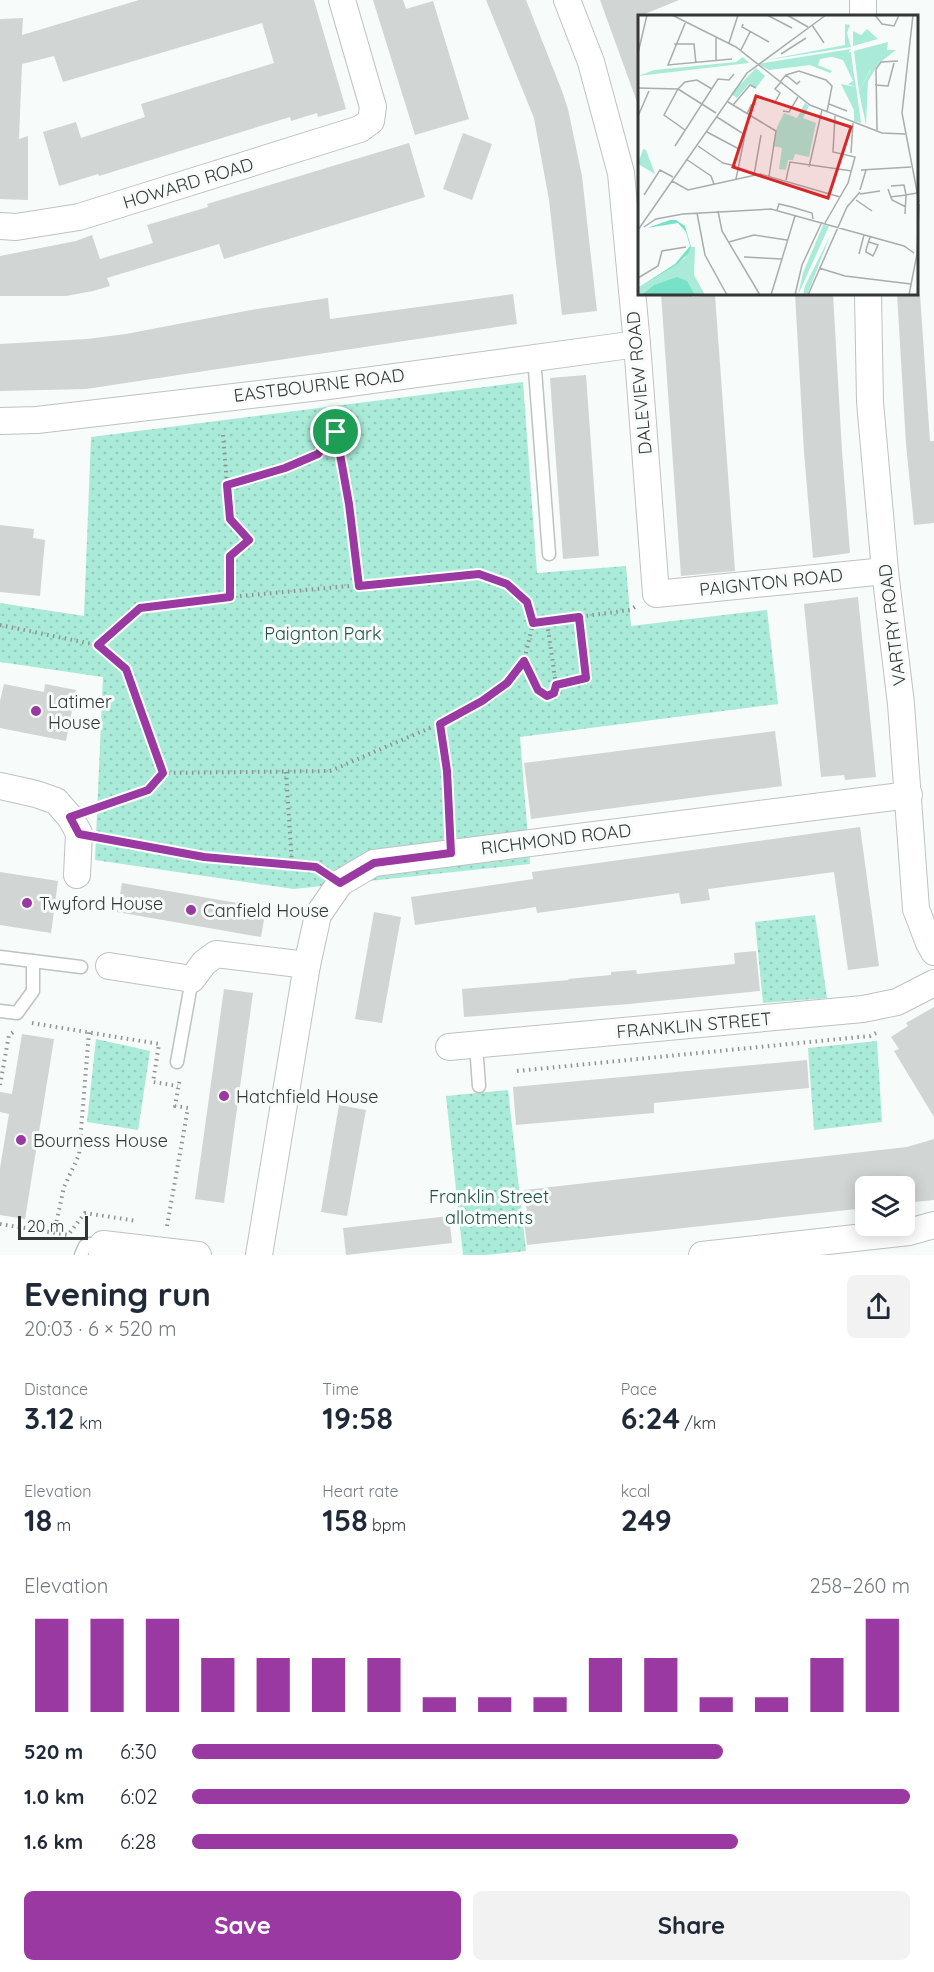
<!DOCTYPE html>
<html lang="en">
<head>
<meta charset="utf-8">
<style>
  body { margin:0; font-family:Quicksand,sans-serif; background:#f2f2f3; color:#1f2937; height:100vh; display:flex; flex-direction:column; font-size:22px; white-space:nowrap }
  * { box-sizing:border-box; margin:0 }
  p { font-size:20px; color:#747a83 }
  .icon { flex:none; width:33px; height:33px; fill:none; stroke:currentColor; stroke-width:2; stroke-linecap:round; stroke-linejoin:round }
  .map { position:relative; height:1255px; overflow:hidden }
  .drawer { display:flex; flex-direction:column; background:#fff; flex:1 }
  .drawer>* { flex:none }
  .tools { position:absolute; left:855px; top:1176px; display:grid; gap:12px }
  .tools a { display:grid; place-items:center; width:60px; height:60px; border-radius:9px; background:#fff; box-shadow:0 3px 15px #0003; font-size:30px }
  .scale { position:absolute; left:18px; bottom:15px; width:70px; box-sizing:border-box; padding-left:6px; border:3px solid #353736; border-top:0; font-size:16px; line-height:21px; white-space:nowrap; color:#353736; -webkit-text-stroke:4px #f7fbfa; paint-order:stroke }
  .pin { position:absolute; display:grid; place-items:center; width:51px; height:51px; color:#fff; margin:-26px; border:3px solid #fff; border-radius:50%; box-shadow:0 2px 6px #0007 }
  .round { display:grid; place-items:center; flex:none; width:63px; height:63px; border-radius:9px; background:#f2f2f3 }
  .headline { display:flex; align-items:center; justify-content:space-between; height:102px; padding:0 24px }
  h1 { font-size:33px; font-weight:700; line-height:45px }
  .stats { display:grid; grid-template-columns:repeat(3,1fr); gap:9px; height:102px; padding:6px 24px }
  .stats div { display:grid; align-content:center }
  .stats b { font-size:30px; font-weight:700 }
  .stats small { font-size:16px; font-weight:400 }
  .stats p { font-size:16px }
  .chart { height:168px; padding:12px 24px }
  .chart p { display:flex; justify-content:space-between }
  .chart svg { width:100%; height:108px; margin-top:6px; stroke:#9a39a1; stroke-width:6 }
  .cta { display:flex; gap:12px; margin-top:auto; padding:12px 24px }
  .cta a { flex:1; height:69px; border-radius:9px; background:#9a39a1; color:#fff; font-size:24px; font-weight:700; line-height:69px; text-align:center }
  .cta a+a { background:#f2f2f3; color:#1f2937 }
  ul { padding:0 24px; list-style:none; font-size:20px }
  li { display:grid; grid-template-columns:96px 72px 1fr; align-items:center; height:45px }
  li i { height:15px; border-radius:8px; background:#9a39a1 }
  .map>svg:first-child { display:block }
</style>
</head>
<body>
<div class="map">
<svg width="934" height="1255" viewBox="0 0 934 1255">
  <defs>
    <pattern id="park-dots" width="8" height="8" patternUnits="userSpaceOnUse" patternTransform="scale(1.5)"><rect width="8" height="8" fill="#a9ebd8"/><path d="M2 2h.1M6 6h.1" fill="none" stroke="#92caba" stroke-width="1.8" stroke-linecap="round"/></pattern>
  </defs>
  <rect width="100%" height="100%" fill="#f7fbfa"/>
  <g fill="url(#park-dots)">
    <path d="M523,382l14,191 89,-7 5,60 136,-16 11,94 -258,33 10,127 -236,25 -199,-29 8,-183 -103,-15v-59l84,13 7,-179z"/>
    <path d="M815,915l12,83 -64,5 -8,-81z"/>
    <path d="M96,1039l54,12 -12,79 -51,-8z"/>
    <path d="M877,1041l5,81 -68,8 -6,-82z"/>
    <path d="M508,1090l18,161 -40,4h-23l-17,-159z"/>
  </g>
  <g fill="#d1d5d3">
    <path d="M139,0h175l32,109 -28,8 -1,-4 -26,8 -1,-4 -191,59 -1,-2 -39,12 -16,-54 33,-10 5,16 64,-21 -4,-13 133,-41 -12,-40 -199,59 -9,-26 -32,8 -3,75 9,-3v64l-28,-1v-180l23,-1 -1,17z"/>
    <path d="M373,0h30l3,9 27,-8 36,118 -54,16z"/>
    <path d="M486,0h40l36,91 6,18 14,67 15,135 -35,4 -13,-115 -15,-82z"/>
    <path d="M600,0h79l-39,16v86h-3z"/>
    <path d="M463,133l29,11 -20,56 -29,-11z"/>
    <path d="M409,143l16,54 -201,62 -5,-15 -112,34 3,8 -17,5 -27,5h-66v-40l76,-15 16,-6 8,24 53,-16 -6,-18 61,-18 -1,-3z"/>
    <path d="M513,294l4,30 -431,65 -86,2v-47l87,-5 39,-5 125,-24 77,-12 2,21z"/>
    <path d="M661,294h31v3l23,-2 20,276 -54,5z"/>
    <path d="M795,294h38l9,157 8,102 -37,5 -9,-106z"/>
    <path d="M897,294h23l10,147h4v82l-20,2 -8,-81z"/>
    <path d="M586,375l13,181 -36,3 -13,-181z"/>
    <path d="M0,525l34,4 -1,9 12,2 -5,56 -40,-4z"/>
    <path d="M858,597l18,180 -31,3 -1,-5 -23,2 -17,-173z"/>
    <path d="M4,684l40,8 1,-8 31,6 -10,51 -66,-13v-27z"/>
    <path d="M775,731l7,55 -251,33 -7,-56z"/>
    <path d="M860,827l19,139 -31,4 -14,-98 -126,17 2,11 -29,4 -2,-11 -142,20 -1,-6 -121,18 -4,-28 122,-18 -1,-7z"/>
    <path d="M0,872l58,9 -7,52 -51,-8z"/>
    <path d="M122,883l144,25 -5,29 -144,-25z"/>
    <path d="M374,912l27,5 -19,106 -27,-4z"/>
    <path d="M756,951l4,40 -131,13 -165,13 -2,-28 107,-9 -1,-1 43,-4v-3l25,-2 1,4 98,-10 -1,-11z"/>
    <path d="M224,989l29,4 -29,210 -29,-4z"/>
    <path d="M934,1007v110l-40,-66 5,-2 -8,-12 17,-11 -2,-3z"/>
    <path d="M22,1034l32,5 -29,180 -25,-4v-47l9,-54 -9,-2v-20l12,2z"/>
    <path d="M807,1060l2,28 -155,15v10l-138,12 -3,-38z"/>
    <path d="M339,1105l27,5 -19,106 -26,-4z"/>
    <path d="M934,1139v61l-30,3v-17h-38v22l-339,37 -4,-32 4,-1 -3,-22 383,-43z"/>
    <path d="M449,1216l3,27 -106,12 -3,-27z"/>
  </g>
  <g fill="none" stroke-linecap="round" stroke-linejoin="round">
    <defs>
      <g id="service">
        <path d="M534,357l15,197"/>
        <path d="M0,957l81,10"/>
        <path d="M0,1011l17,2 16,-22v-30"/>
        <path d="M476,1045l3,41"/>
        <path d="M177,1062l15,-83"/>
        <path d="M81,1255l4,-9 5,-2h13"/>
      </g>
      <g id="minor">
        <path d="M567,0l24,62 30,111 16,171 19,250 229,-23"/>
        <path d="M863,16v-16"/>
        <path d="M0,226l16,1 63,-10 281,-88 11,-8 2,-14 -31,-107"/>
        <path d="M868,294l2,108 15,169 16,133 15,205 13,34 5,9"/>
        <path d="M0,421l37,-1 291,-34 309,-42"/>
        <path d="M0,786l36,8 20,7 14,16 9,16 -2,42"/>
        <path d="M109,966l83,13 12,-16 12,-9 91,11"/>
        <path d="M449,1047l414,-38 34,-7 37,-19"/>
        <path d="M102,1255l1,-11 95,11"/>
        <path d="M259,1255l48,-290 11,-50 22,-32 34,-20 535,-68"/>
        <path d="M702,1255l207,-23 25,-7"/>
      </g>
    </defs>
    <use href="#service" stroke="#bec2c1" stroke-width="15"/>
    <use href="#minor" stroke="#bec2c1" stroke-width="28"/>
    <g stroke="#909392" stroke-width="4" stroke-dasharray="1.5 4.5" stroke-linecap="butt">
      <path d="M336,433l13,71 10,82"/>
      <path d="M223,435l7,84 19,21 -19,16v41"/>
      <path d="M227,485l58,-17 33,-14 18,-21 -4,-25"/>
      <path d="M533,623l97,-13 8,-5"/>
      <path d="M0,625l97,20 29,24 37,104 167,-2 109,-47 43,-23 25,-18 17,-22 9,-38 -6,-21 -21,-18 -27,-10 -249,23 -90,11 -43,37"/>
      <path d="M524,661l14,29 9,6 5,-1 4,-6v-4l-9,-63"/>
      <path d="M556,685l30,-7 -7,-61"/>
      <path d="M439,724l8,47 2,59"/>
      <path d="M286,772l6,92 25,3 5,3"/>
      <path d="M91,810l57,-20 15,-17"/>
      <path d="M101,838l103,19 88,7"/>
      <path d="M32,1023l127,21 -6,38 25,4"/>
      <path d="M517,1071l353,-35 6,-3"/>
      <path d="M0,1085l9,-50 6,-4"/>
      <path d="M0,1224l68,11 17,-22 52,8"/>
      <path d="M167,1226l21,-118 -13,-2 5,-28"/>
      <path d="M54,1233l10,-46 15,-32 10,-123"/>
    </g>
    <use href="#service" stroke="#fff" stroke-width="12"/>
    <use href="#minor" stroke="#fff" stroke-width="26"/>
  </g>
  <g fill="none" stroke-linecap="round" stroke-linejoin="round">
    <defs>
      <path id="route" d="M336,432l13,72 10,82 120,-12 28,10 20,18 6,21 46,-6 7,61 -30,7 -2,8 -7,3 -9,-6 -14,-29 -17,22 -25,18 -42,23 7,47 4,82 -77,10 -34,20 -24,-16 -112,-10 -125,-23 -9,-17 78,-27 15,-17 -37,-104 -28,-24 42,-37 90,-11v-41l19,-16 -19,-21 -3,-34 58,-17 33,-14z"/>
    </defs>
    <use href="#route" stroke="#fff" stroke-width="12"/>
    <use href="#route" stroke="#9a39a1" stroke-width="8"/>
  </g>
  <g fill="#9a39a1" stroke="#f7fbfa" stroke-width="2">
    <circle cx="36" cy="711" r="6"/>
    <circle cx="27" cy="903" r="6"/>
    <circle cx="191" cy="910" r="6"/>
    <circle cx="224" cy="1096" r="6"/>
    <circle cx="21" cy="1140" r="6"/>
  </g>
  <g text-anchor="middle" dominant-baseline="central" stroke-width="6" stroke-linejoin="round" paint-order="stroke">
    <g font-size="18" fill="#353736" stroke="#f7fbfa">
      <text transform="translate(188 183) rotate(-17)">HOWARD ROAD</text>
      <text transform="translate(639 383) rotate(-95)">DALEVIEW ROAD</text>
      <text transform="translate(319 385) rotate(-7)">EASTBOURNE ROAD</text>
      <text transform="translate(771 582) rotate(-6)">PAIGNTON ROAD</text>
      <text transform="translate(892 625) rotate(-97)">VARTRY ROAD</text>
      <text transform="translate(556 839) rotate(-7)">RICHMOND ROAD</text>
      <text transform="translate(694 1025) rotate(-5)">FRANKLIN STREET</text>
    </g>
    <g font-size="18" fill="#225145" stroke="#f7fbfa">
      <text x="323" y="633">Paignton Park</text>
      <text x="489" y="1196">Franklin Street<tspan x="489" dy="21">allotments</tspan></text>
    </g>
    <g font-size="18" fill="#353736" stroke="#f7fbfa" text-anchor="start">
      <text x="48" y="701">Latimer<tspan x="48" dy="21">House</tspan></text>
      <text x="39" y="903">Twyford House</text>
      <text x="203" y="910">Canfield House</text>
      <text x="236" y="1096">Hatchfield House</text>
      <text x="33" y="1140">Bourness House</text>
    </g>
  </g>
  <g transform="translate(638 15)">
    <rect width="280" height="280" fill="#f7fbfa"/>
    <path d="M250,27l-1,8h9l-26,20 -11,22 -5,-41zM213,37l2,17 3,18 -8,-3 5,-3 -10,-21 -14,-4zM185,210l6,1 -31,69 5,-22z" fill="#a9ebd8"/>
    <path d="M207,9l5,1 -3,8 4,14 -90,14 84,-16zM229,14l11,10 -25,7v-15l8,4zM213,34l-4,5 -27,5 -2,6 14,6 -2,2 -20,-8 -41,5 -11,-6zM105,42l6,6 -111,13 16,-6 82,-8zM242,46l-12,20 -2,44 -7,-33 14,-27zM203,69l15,3 5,36 -7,-2v-11zM192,221l-23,59h-4l2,-9z" fill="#a9ebd8"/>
    <path d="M118,53l9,8 -9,12 -7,-4 -12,14 -6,-4zM167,88l4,3 -6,12 13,5 -7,34 -14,-3 -2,6h-5l-2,10 -7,-1 3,-21 -9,-2 4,-19 7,-14 13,5zM5,134l3,1 9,24 -17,-10zM53,232h4l-1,28 11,20h-67l1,-8 46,-29z" fill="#a9ebd8"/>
    <path d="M32,205h6l9,6 6,21 -3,7 -12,11 -38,23 37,-24 15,-18 -4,-14 -8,-9 -31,5zM39,262l10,4 8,14h-53l12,-10z" fill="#77e2c7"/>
    <path fill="none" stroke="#a9adac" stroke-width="1.5" d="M34,0l64,32 74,58 72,28 23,1M129,0l25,13M149,0l21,12M237,0l7,9 12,2 5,-11M275,0l-11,98 17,89M48,6l-18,44 64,-6M105,9l-1,3 27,15M174,10l12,18M91,28l9,-28M36,29h20l2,20M103,35l9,-18M0,38l9,-38M143,39l25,-16M78,45v-22M148,60l11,9 3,-3M142,67l6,-7 13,-4 27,9 6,6 -5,26M237,70l13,1 6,-23M0,73l40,1M40,74l38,24M90,87l48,29 -7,45M137,87l5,-9 -5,-4 6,-7M191,89l18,7M95,90l17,-20 6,3M145,96l6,1 9,-15M109,99l4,-9 3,-1 -5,7M0,101l11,-25M79,102l25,16M47,115l-21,-15 14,-26 7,-7 12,-2 15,9M239,115l-1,-61 5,-7 17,-1M69,117l32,17M37,131l43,-67 11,1 5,-6M60,131l25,17 13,3M213,138l2,-30M48,144l25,17 3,8M171,152l13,-57M223,155l50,-3M116,160l7,-40M98,164l13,-64M148,165l4,-18 62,9M34,166l16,9 72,-16 80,23M253,171l13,-1 2,10 11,-2M250,174l4,11 14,7M222,175l6,-20M222,179l20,-3M6,180l16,-25 13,7M252,182l16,-2 -1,19M218,185l16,11M139,195l2,-6 13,3 20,6 1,6M80,196l4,20 38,64M59,198l8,42 22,40M187,208l23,-40 7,-26 -22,-5 2,-36M6,212l12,-8 27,-5 88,-5 133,37 10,7M0,215l109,-157 79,-58M91,227l25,-7 33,5M231,227l9,3 -5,11 -7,-4v-2l4,-13M221,239l5,-19M106,242l38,2M181,253l26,8 66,8M0,263l20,-12 4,-15 24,-4M133,280l24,-79M157,280l7,-30 20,-43M170,280l39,-88 13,-15M271,280l8,-41 2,-50"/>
    <path fill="#d62828" fill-opacity="0.15" stroke="#d62828" stroke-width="3" d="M118,81l95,31 -23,71 -95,-31z"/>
    <rect width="280" height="280" fill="none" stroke="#353736" stroke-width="3"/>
  </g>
</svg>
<div class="tools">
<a><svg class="icon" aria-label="layers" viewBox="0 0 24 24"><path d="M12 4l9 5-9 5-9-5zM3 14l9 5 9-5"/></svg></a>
</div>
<div class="scale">20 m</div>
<div class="pin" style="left:336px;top:432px;background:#1e9e55"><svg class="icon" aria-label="arrive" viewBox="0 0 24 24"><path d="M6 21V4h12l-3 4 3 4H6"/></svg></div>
</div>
<section class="drawer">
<div class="headline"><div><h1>Evening run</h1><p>20:03 · 6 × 520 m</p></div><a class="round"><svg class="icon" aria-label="share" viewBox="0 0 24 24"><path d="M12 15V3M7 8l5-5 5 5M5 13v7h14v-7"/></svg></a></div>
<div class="stats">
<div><p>Distance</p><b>3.12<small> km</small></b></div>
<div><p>Time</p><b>19:58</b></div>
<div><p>Pace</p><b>6:24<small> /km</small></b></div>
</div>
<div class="stats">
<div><p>Elevation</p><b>18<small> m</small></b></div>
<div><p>Heart rate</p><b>158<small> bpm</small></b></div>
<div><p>kcal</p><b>249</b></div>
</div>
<div class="chart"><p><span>Elevation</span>258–260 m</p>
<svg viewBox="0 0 160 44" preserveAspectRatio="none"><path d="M5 44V6M15 44V6M25 44V6M35 44V22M45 44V22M55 44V22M65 44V22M75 44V38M85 44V38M95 44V38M105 44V22M115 44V22M125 44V38M135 44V38M145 44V22M155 44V6"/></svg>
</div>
<ul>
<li><b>520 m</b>6:30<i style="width:74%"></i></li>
<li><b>1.0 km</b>6:02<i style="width:100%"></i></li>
<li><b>1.6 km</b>6:28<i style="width:76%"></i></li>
</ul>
<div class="cta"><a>Save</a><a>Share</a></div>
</section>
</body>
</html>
